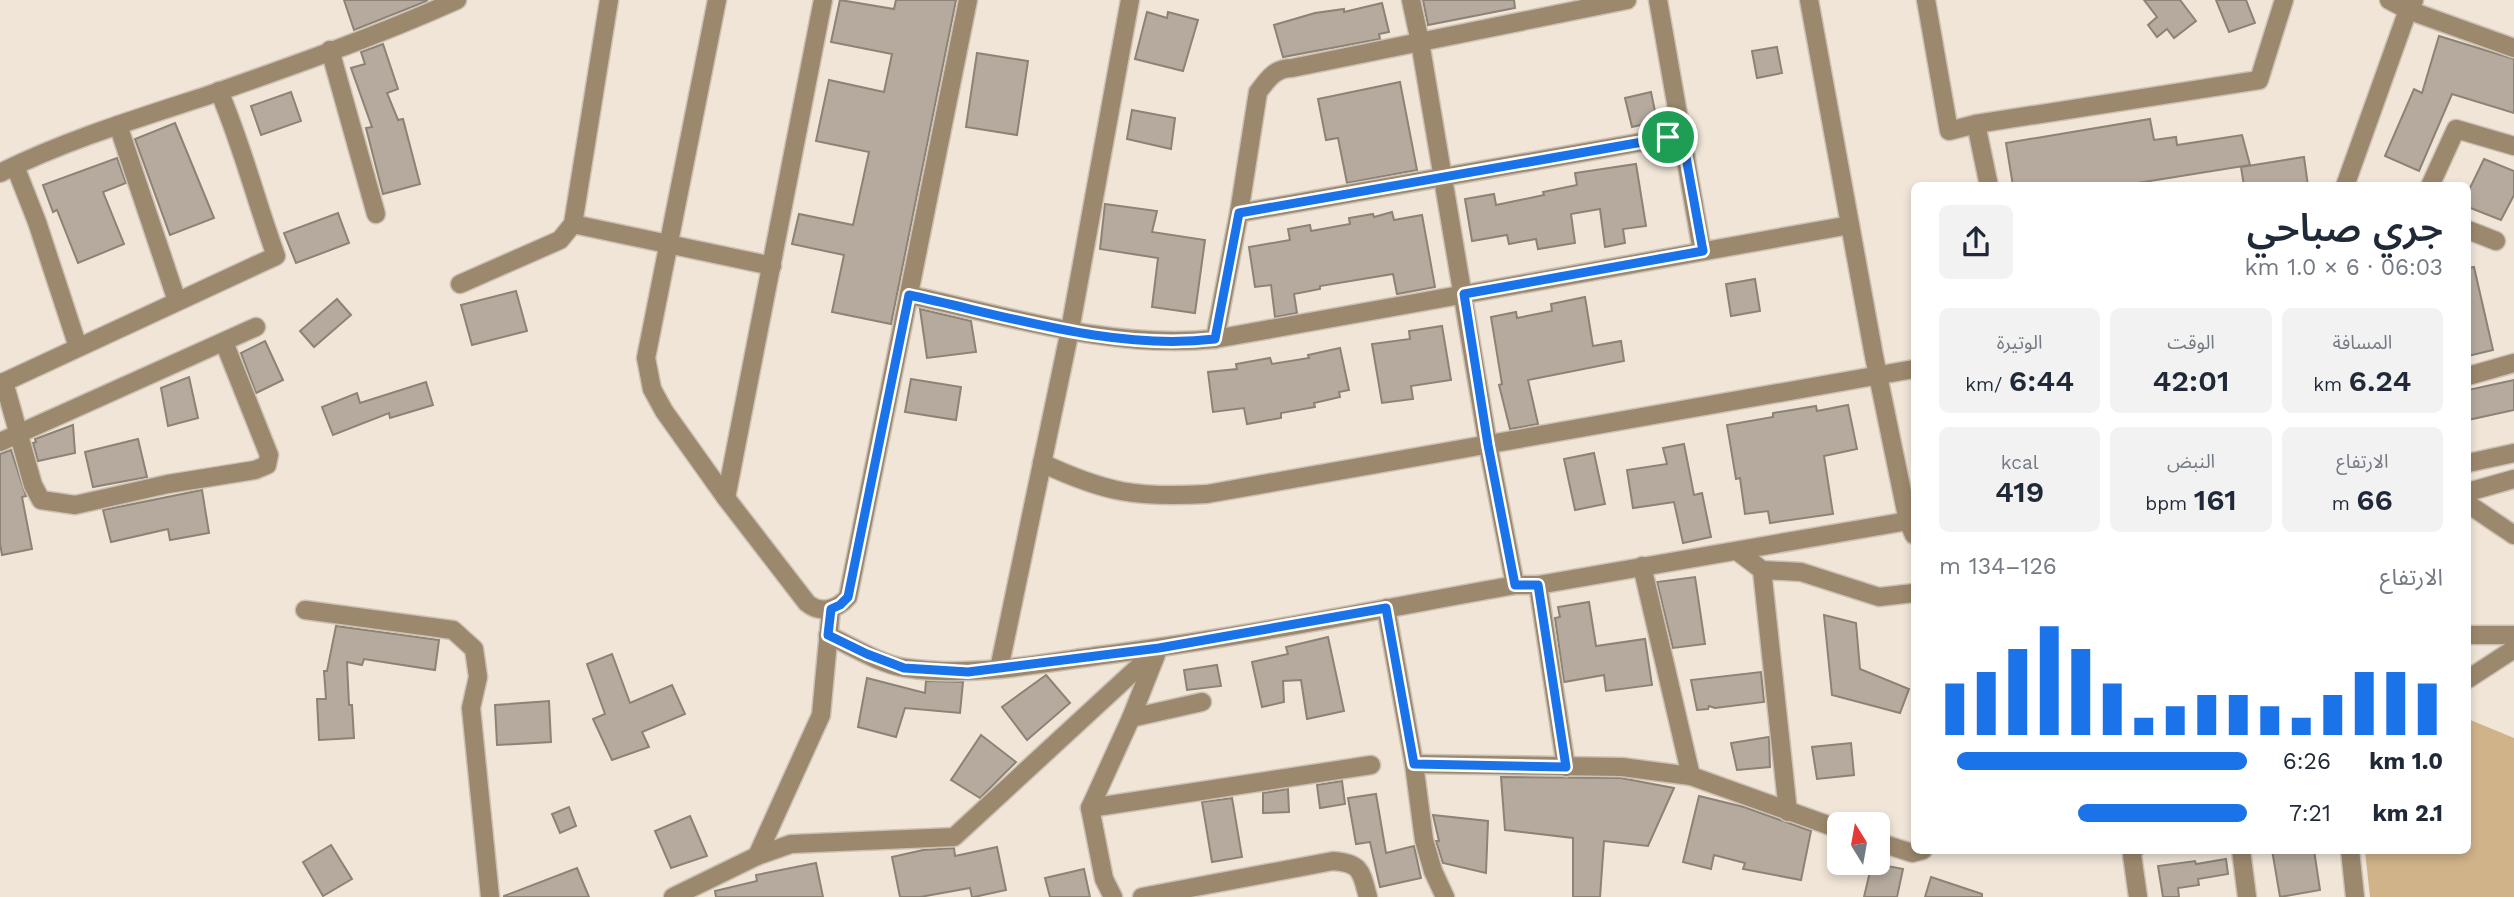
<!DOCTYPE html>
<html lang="ar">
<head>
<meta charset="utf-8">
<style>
  body { margin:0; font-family:"Work Sans","Noto Sans Arabic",sans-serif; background:#f2f2f3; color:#1f2937; direction:rtl; height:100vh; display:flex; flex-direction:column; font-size:26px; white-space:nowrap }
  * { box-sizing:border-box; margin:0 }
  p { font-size:23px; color:#747a83 }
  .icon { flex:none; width:38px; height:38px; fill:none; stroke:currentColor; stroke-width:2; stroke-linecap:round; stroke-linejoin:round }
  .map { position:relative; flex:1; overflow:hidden; direction:ltr }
  .sheet { position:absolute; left:1911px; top:182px; width:560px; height:672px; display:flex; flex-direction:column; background:#fff; border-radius:10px; box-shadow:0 4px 10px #0003; direction:rtl }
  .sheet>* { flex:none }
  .needle { width:46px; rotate:349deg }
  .tools { position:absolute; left:1827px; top:812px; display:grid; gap:14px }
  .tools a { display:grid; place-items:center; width:63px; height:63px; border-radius:10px; background:#fff; box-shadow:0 4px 10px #0003; font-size:35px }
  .pin { position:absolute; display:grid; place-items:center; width:60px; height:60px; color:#fff; margin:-30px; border:4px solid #fff; border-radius:50%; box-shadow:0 2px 7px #0007 }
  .round { display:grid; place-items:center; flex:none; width:74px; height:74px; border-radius:10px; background:#f2f2f3 }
  .overview { display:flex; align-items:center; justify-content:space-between; height:119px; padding:0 28px }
  h1 { font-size:38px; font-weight:600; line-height:52px }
  .figures { display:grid; grid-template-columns:repeat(3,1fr); gap:10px; height:119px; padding:7px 28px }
  .figures div { display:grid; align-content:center; border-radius:10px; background:#f2f2f3; text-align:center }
  .figures b { font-size:30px; font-weight:600 }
  .figures small { font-size:19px; font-weight:400 }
  .figures p { font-size:19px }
  .chart { height:196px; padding:14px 28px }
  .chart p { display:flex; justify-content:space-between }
  .chart svg { width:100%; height:126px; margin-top:7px; stroke:#1a73e8; stroke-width:6 }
  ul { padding:0 28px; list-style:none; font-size:23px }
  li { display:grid; grid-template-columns:112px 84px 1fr; align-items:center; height:52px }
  li i { height:18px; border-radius:9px; background:#1a73e8 }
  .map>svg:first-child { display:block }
</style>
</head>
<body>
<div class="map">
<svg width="2514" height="897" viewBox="0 0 2514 897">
  <rect width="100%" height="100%" fill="#f0e5d7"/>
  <path fill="#d1b38a" d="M2468,719l46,19v159h-144l-5,-46 103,-1z"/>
  <g fill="#b5aa9d" stroke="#8c8275" stroke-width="2">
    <path d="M344,0h82l1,1 -73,29z"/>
    <path d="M840,0l54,9 2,-9h60l-65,324 -59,-12 12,-57 -52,-11 7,-30 54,11 16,-73 -53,-11 13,-61 55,12 8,-38 -61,-12z"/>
    <path d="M1423,0h91l1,8 -87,17z"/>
    <path d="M2144,0h36l16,21 -22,17 -7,-9 -10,8 -9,-12 9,-8z"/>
    <path d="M2216,0h30l9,23 -26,9z"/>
    <path d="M1382,3l7,29 -10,2 1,5 -97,18 -9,-32 41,-12 29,-4v3z"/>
    <path d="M1147,12l20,6 1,-6 30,8 -15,51 -48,-12z"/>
    <path d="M2439,36l75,23v54l-62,-19 -33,77 -34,-15 29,-67 8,4z"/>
    <path d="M383,44l15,45 -11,4 11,27 5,-1 17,65 -37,10 -17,-66 6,-1 -21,-59 14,-4 -4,-12z"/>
    <path d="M1777,47l5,26 -25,5 -5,-27z"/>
    <path d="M977,53l51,8 -11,74 -51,-8z"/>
    <path d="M1400,82l17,88 -70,13 -9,-45 -12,2 -8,-41z"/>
    <path d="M291,92l10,29 -40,14 -10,-29z"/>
    <path d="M1651,92l6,29 -25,6 -7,-29z"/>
    <path d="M1132,110l43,8 -4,31 -44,-10z"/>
    <path d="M2150,119l4,21 22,-3 1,8 65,-10 8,30 -131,21h-106l-7,-43z"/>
    <path d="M175,123l39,95 -44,17 -35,-96z"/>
    <path d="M2304,157l4,29h-64l-3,-19z"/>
    <path d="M117,158l9,25 -23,9 21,52 -46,19 -21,-53 -4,2 -10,-27z"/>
    <path d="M2484,159l30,12v24l-13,25 -33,-13v-15z"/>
    <path d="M1636,164l10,62 -23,3 2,14 -20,4 -5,-38 -29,5 4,29 -37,6 -2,-10 -27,5 -2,-9 -35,6 -7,-42 29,-5 2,11 48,-10 -1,-3 34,-7 -2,-12z"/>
    <path d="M1105,204l52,7 -5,21 53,8 -10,73 -43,-6 6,-49 -58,-9z"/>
    <path d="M1392,212l2,8 28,-5 13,72 -38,7 -4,-20 -73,12v3l-26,5 3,19 -22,4 -4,-32 -16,2 -6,-40 41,-7 -2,-11 22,-4 1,6 39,-7 -1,-6 24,-4 1,3z"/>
    <path d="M338,213l11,30 -53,20 -12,-30z"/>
    <path d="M2474,267l19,83 -25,6v-88z"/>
    <path d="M1755,279l5,32 -29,5 -5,-32z"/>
    <path d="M516,291l11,40 -55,14 -11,-40z"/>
    <path d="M1585,297l8,49 28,-5 3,20 -96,19 10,44 -28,5 -11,-44 3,-1 -11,-67 25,-5 1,6 35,-7 -1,-7z"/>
    <path d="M337,299l14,16 -37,32 -14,-16z"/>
    <path d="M920,309l51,12 5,31 -49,6z"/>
    <path d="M1442,326l9,54 -40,6 2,13 -31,4 -10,-59 38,-5 -1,-8z"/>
    <path d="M265,341l18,39 -27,13 -15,-40z"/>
    <path d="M1340,348l9,42 -10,2 1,5 -26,6 1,4 -34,6v5l-34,6 -3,-16 -31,4 -5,-40 29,-3 -1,-5 34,-6 2,6 37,-6 -1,-3z"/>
    <path d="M189,377l9,41 -30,8 -7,-38z"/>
    <path d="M911,379l50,8 -5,33 -51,-8z"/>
    <path d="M2514,380v30l-46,10v-30z"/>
    <path d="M426,382l7,23 -43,13 -1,-5 -56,22 -11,-28 35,-14 3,10z"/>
    <path d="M1848,405l9,44 -33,7 9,58 -63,9 -2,-12 -23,3 -5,-36 -4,1 -9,-54 46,-8v-4l43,-7 1,5z"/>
    <path d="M73,425l2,28 -37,8 -5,-18 3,-1 -1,-3z"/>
    <path d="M138,439l9,38 -54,10 -8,-35z"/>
    <path d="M1684,444l10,51 8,-2 9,44 -28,6 -9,-41 -41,6 -6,-38 40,-6 -4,-16z"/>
    <path d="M11,450l15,46 -4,1 10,52 -30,6 -2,-11v-90z"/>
    <path d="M1594,453l11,51 -30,6 -11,-51z"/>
    <path d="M202,490l7,43 -39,7 -2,-11 -57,13 -8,-32z"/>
    <path d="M1695,577l10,67 -32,4 -16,-66z"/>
    <path d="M1589,602l7,44 49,-7 7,46 -46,6 -2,-16 -40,7 -9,-64 5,-1 -2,-10z"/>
    <path d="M1824,615l32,8 4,46 49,20 -9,24 -68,-18z"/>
    <path d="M336,626l103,14 -4,30 -71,-11 -2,6 -15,-3 2,43h3l2,33 -35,2 -2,-41h9l-2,-28h3z"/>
    <path d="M1328,637l16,74 -37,8 -6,-39 -18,1 1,21 -22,5 -10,-45 36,-8 -2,-7z"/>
    <path d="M612,654l18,49 42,-18 13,29 -43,18 7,15 -37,13 -19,-41 12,-5 -18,-50z"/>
    <path d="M1217,665l4,21 -34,4 -3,-20z"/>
    <path d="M1761,672l3,30 -49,6 -6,-2 -1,3 -11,1 -6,-30z"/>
    <path d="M1046,675l24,28 -43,37 -25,-33z"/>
    <path d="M867,678l58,15 1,-12 37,1 -3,31 -55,-5 -9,29 -38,-10z"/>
    <path d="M549,701l2,41 -54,3 -2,-40z"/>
    <path d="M981,735l35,27 -36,36 -29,-18z"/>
    <path d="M1769,737l1,30 -33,3 -6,-27z"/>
    <path d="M1851,743l3,32 -37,4 -5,-32z"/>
    <path d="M1501,777l120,1 53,10 -26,58 -44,-5 -4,56h-27v-59l-68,-8z"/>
    <path d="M1342,781l3,23 -25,4 -3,-23z"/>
    <path d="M1288,789l1,23 -26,1v-20z"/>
    <path d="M1376,794l10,59 28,-7 7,32 -41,9 -10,-45 -14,2 -8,-46z"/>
    <path d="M1699,796l45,11 67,24 -10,49 -58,-11 2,-6 -31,-8 -3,14 -28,-7z"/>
    <path d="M1232,798l10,59 -30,5 -10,-60z"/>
    <path d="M569,807l7,19 -16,7 -8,-19z"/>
    <path d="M1433,815l55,6 -2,52 -43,-10 -7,-22h3z"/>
    <path d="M690,816l17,40 -36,12 -16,-37z"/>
    <path d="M331,845l21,34 -29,17 -20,-34z"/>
    <path d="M997,847l9,43 -32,7h-2l-2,-9 -50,9h-20l-8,-40 31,-7 31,-2 1,8z"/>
    <path d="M2272,850h42l6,40 -40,7z"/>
    <path d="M2226,859l2,15 -30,5 1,6 -21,3 1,9h-16l-5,-31 37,-5 1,3z"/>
    <path d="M816,863l7,34h-107l-1,-6 42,-10 -1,-6z"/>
    <path d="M1872,863l31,6 -6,28h-33z"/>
    <path d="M577,868l12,29h-85v-1z"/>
    <path d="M1084,869l6,28h-40l-5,-19z"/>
    <path d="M1931,877l51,17v3h-57z"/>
  </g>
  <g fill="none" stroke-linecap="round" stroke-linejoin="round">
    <defs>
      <g id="street">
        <path d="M717,0l-71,358 6,31 12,22 62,87 81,105c13,11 30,7 41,-6l120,-597"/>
        <path d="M1411,0l9,42 68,403 27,140"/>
        <path d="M1658,0l44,251"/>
        <path d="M1809,0l65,356 34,165 6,14"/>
        <path d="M1926,0l23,131 27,-7 283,-44 25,-80"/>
        <path d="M2389,0l19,10 106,38"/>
        <path d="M330,50l46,164"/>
        <path d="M1976,124l13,62"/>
        <path d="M118,125l59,176"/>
        <path d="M15,166l22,56 41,125"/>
        <path d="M0,173c66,-33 139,-55 209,-78 83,-29 168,-59 248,-95"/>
        <path d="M2345,186l63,-176 6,-10"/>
        <path d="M2430,186l26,-57 58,17"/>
        <path d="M1239,213l443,-78"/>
        <path d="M573,224l199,42"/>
        <path d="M2468,230l28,11"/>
        <path d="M460,284l100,-44 13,-16 36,-224"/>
        <path d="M909,295c99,21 204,55 306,44l635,-114"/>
        <path d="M1215,339l24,-126 19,-121c10,-13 17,-24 34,-24l335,-68"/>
        <path d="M2468,376l46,-13"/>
        <path d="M4,382l29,103 8,15 34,5 93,-21 87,-14 12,-5 2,-10 -45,-113"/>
        <path d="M0,384l276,-128c-20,-55 -34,-111 -57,-165"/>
        <path d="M0,442l256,-115"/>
        <path d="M1042,463c64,30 95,35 165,31l707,-125"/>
        <path d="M2468,463l46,-10"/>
        <path d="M2468,492l46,-13"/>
        <path d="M726,498l97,-498"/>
        <path d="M2468,504l46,31"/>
        <path d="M1737,551l25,19 39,2 78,25 35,-4"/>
        <path d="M1642,566l49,210"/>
        <path d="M1762,570l26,242"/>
        <path d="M1538,585l28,182"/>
        <path d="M1386,608l28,156 10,76 9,31 12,26"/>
        <path d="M305,610l148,20 21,19 4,28 -7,31 19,189"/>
        <path d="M828,635c23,11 54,30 78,33 64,9 127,-3 190,-12 141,-18 280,-46 419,-71h23l370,-64"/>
        <path d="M2468,635h46"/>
        <path d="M999,669l71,-339 60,-330"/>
        <path d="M2468,679l46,-30"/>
        <path d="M1131,718l71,-16"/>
        <path d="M1414,764l208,3 69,9 148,53"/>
        <path d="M1090,808l281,-43"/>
        <path d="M1878,842l34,11 11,-3"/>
        <path d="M2134,850l-2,5 6,42"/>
        <path d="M2241,850l6,47"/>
        <path d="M2350,850l5,47"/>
        <path d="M757,856l64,-141 10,-106"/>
        <path d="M673,897l84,-41 34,-12 163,-7 205,-189"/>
        <path d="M1113,897l-9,-18 -14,-71 41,-90 25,-63"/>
        <path d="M1142,897l191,-36c29,2 28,11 35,36"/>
      </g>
    </defs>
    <use href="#street" stroke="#cbc1b5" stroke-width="21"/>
    <use href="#street" stroke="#9c886d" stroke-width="18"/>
  </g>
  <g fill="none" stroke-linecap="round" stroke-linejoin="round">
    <defs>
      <path id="route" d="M1682,135l21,116 -239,43 24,151 27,140h23l28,182 -152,-3 -28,-156 -227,40 -191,24 -64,-4 -37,-14 -39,-19 3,-26 9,-4 8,-8 61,-302c99,21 204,56 306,44l24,-126z"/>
    </defs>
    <use href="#route" stroke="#fff" stroke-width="14"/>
    <use href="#route" stroke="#1a73e8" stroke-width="9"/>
  </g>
</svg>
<div class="tools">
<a><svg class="needle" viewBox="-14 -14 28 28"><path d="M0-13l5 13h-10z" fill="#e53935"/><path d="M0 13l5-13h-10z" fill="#747a83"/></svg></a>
</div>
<div class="pin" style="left:1668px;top:137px;background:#1e9e55"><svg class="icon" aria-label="arrive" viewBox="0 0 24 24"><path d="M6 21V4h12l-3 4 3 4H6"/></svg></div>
<section class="sheet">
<div class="overview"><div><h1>جري صباحي</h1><p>06:03 · 6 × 1.0 km</p></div><a class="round"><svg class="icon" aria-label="share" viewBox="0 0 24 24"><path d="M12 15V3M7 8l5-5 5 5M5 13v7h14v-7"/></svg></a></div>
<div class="figures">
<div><p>المسافة</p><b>6.24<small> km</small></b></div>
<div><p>الوقت</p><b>42:01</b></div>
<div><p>الوتيرة</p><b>6:44<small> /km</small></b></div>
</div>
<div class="figures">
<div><p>الارتفاع</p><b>66<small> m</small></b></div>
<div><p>النبض</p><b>161<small> bpm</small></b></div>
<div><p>kcal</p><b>419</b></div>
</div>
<div class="chart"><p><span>الارتفاع</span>126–134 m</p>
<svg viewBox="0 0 160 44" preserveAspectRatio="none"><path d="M5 44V26M15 44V22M25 44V14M35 44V6M45 44V14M55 44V26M65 44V38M75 44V34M85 44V30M95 44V30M105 44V34M115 44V38M125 44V30M135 44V22M145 44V22M155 44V26"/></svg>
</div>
<ul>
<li><b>1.0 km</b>6:26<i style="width:94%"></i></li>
<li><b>2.1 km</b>7:21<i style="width:55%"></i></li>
</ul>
</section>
</div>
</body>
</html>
